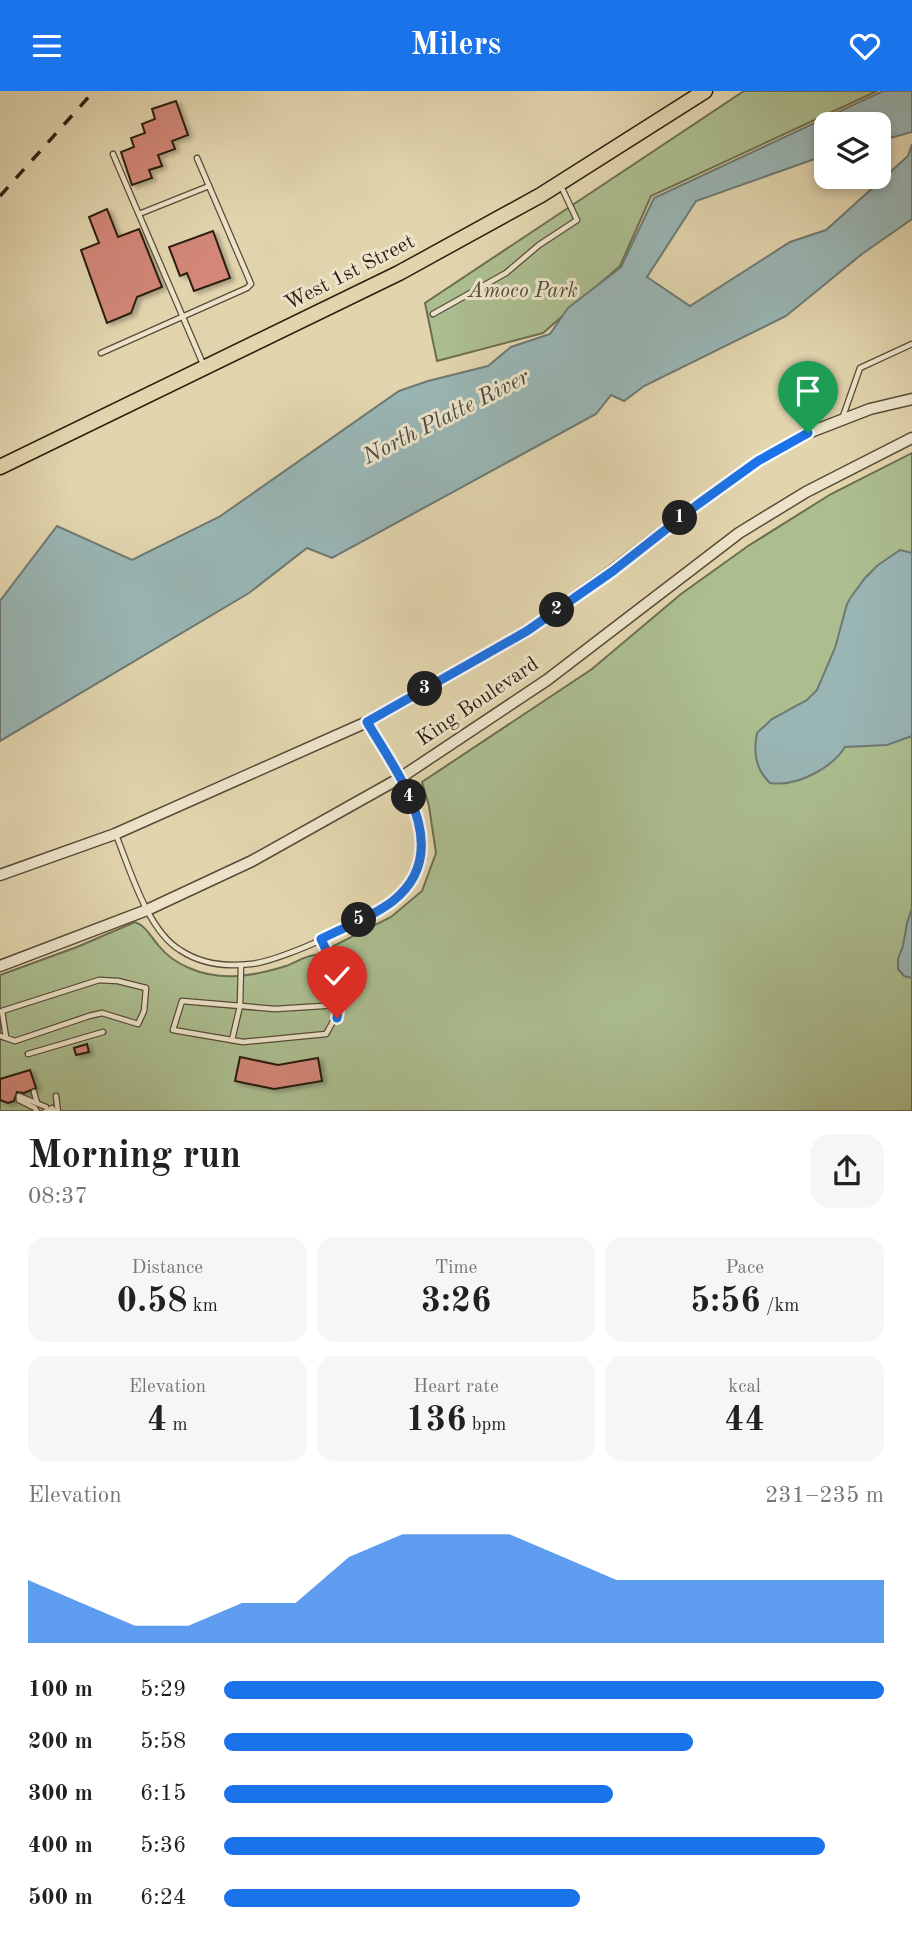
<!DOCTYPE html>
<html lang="en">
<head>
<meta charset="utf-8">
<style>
  body { margin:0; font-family:"Old Standard TT",serif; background:#f6f6f6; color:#202124; height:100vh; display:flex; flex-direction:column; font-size:26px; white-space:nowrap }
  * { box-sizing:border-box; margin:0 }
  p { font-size:23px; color:#757577 }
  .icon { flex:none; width:38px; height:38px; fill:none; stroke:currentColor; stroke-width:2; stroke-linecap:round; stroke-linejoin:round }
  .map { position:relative; height:1020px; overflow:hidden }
  .details { display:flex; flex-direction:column; background:#fff; flex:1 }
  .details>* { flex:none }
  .buttons { position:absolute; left:814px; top:21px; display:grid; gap:14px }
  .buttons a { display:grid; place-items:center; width:77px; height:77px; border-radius:14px; background:#fff; box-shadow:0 4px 10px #0003; font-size:35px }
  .pin { position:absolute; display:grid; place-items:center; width:60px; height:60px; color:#fff; margin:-72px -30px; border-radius:50% 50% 50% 0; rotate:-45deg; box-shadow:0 0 7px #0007 }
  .pin .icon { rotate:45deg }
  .km { position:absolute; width:35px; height:35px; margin:-18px; border-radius:50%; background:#222; color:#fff; font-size:19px; line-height:35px; text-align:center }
  .round { display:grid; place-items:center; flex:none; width:74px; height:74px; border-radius:21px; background:#f6f6f6 }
  .headline { display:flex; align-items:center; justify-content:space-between; height:119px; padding:0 28px }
  h1 { font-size:38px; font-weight:700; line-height:52px }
  .figures { display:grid; grid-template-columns:repeat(3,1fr); gap:10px; height:119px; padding:7px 28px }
  .figures div { display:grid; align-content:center; border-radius:18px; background:#f6f6f6; text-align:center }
  .figures b { font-size:35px; font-weight:700 }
  .figures small { font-size:19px; font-weight:400 }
  .figures p { font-size:19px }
  .chart { height:196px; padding:14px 28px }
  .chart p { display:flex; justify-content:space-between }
  .chart svg { width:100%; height:126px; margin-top:7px; fill:#1a73e8; opacity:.7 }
  ul { padding:0 28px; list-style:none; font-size:23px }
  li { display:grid; grid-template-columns:112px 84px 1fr; align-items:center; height:52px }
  li i { height:18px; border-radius:9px; background:#1a73e8 }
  header { display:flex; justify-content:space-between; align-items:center; height:91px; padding:0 28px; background:#1a73e8; color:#fff; font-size:32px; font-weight:700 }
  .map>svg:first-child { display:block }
</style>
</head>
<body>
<header><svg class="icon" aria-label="menu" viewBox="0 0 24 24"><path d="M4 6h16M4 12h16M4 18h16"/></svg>Milers<svg class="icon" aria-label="heart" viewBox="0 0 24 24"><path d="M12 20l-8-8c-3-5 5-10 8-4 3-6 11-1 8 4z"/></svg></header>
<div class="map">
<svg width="912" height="1021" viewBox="0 0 912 1021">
  <defs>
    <filter id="shadow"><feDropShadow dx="4" dy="2.5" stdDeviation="2" flood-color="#0004"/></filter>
  </defs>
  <rect width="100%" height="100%" fill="#e2d5ae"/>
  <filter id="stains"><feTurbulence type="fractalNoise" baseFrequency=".00286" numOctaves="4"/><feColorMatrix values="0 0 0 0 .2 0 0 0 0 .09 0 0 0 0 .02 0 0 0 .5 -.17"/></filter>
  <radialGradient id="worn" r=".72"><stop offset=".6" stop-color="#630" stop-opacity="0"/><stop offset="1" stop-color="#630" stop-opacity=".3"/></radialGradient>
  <g fill="#acbe90" stroke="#6c6e50" stroke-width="2">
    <path d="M744,0h133l-226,105 -31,70 -77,67 -106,28 -12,-58z"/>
    <path d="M912,362v658h-912v-136l77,-28 58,-25c11,4 16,15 23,23 8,10 19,18 31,23 32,14 65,8 97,-2 9,-3 20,-11 30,-11l75,-38 31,-26 14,-38 -7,-47 -7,-24 170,-113 89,-75 67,-48 83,-52z"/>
  </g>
  <g fill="#99b6b5" stroke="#6d7973" stroke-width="2">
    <path d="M883,0h29v41l-33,9 -1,-17h-52v31l-130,46 -49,76 43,29 100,-64 36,-12 82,-74 4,-12v75l-50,35 -76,62 -142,70 -20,15 -13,-6 -15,19 -264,144 -25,-10 -58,45 -249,148v-140l57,-75 75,34 87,-43 180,-126 29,-10 60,-15 23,-19 39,-13 18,-26 53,-41 33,-69z"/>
    <path d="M900,459l12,3v183l-25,9 -42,2c-14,22 -49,40 -75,36 -14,-13 -17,-31 -13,-50l15,-14 35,-19 10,-10 18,-42 12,-44 4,-7 14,-19 13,-13z"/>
    <path d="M912,817v70l-8,-2 -6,-7v-10l5,-13 4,-23z"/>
  </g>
  <g fill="#d28778" stroke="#2b1d10" stroke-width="2" filter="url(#shadow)">
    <path d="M176,10l12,34 -16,6 3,8 -17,6 4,11 -13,4 3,8 -20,7 -11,-33 13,-5 -3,-9 14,-5 -3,-9 13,-5 -3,-10z"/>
    <path d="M107,118l11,28 21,-8 23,58 -25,10 -6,16 -24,10 -26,-73 18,-7 -10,-26z"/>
    <path d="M213,140l17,47 -36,13 -7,-18 -7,3 -11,-29z"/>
    <path d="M87,953l2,8 -13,3 -2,-7z"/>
    <path d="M240,966l38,8 40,-7 4,23 -48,8 -39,-8z"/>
    <path d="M30,979l6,18 -12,5 -7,-1 -3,9 -6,2 -8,-3v-21z"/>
  </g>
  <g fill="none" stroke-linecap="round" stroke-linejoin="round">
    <defs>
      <g id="service">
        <path d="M113,63l90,210"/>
        <path d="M139,123l70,-28"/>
        <path d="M433,223l73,-41 33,-28 38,-25 -17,-36"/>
        <path d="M101,262l146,-65 4,-4 -54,-126"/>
        <path d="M842,328l18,-51 52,-24"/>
        <path d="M116,744c14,34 31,95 64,115 21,14 46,17 71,14 32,-3 131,-49 152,-73 11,-13 19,-32 19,-49 1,-39 -36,-87 -55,-120"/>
        <path d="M321,848c17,37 28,59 5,95l-83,8 -70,-12 9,-29 93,8 64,-4"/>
        <path d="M0,945l15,5 74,-25 13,-3 36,11 6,-13 2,-23 -28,-7 -19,-1 -97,31 4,26"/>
        <path d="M232,949l8,-34 1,-41"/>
        <path d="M28,963l75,-22"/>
        <path d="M34,1001l3,11"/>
        <path d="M56,1005l2,16"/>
        <path d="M37,1021l-2,-4 -16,-8v-4l27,11"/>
        <path d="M45,1021l7,-4 3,4"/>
      </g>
      <g id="tertiary">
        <path d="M0,784l115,-41 252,-112 160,-91 86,-61 84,-65 61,-44 50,-28 62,-24 42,-10"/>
        <path d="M0,875l147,-56 105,-49 148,-83 147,-98 192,-147 67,-41 106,-54"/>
      </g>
      <path id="primary" d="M0,376l399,-194 142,-78 164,-104"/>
    </defs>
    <use href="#service" stroke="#594b38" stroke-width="7"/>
    <use href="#tertiary" stroke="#594b38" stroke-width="13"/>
    <use href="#primary" stroke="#2b1d10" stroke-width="17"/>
    <use href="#service" stroke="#ece4ca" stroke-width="4.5"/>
    <use href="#tertiary" stroke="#ece4ca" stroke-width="10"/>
    <use href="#primary" stroke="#e2d5ae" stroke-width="14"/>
    <path stroke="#2b1d10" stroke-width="3.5" stroke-dasharray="12 12" stroke-linecap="butt" d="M0,105l94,-105"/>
  </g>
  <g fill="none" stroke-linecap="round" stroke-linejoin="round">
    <defs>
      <path id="route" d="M337,927l4,-28 -6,-21 -14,-30c24,-12 51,-22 72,-38 64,-51 4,-128 -26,-179l160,-91 86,-60 84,-66 61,-44 50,-28"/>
    </defs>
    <use href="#route" stroke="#fff" stroke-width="14"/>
    <use href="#route" stroke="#1a73e8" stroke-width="9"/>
  </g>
  <g text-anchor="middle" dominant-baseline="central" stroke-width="6" stroke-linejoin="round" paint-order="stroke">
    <g font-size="21" fill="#2b1d10" stroke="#ece4ca">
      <text transform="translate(350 182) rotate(-27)">West 1st Street</text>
      <text transform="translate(478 611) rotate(-34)">King Boulevard</text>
    </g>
    <g font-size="21" font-style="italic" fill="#524d36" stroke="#ece4ca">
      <text x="523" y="200">Amoco Park</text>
    </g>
    <g font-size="23" font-style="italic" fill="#4c4b42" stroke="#ece4ca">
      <text transform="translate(446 326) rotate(-27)">North Platte River</text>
    </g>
  </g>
  <rect width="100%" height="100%" filter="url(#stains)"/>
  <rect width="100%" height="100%" fill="url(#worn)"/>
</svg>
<div class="buttons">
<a><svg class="icon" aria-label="layers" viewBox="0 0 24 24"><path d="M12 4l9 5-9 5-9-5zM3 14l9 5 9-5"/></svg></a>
</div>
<div class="pin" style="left:808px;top:342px;background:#1e9e55"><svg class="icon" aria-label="arrive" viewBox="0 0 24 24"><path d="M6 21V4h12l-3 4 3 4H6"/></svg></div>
<div class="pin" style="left:337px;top:927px;background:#d93025"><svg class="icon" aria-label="check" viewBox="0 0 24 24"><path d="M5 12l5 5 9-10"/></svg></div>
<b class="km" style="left:680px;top:427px">1</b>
<b class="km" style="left:557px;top:519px">2</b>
<b class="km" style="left:425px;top:598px">3</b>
<b class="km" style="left:409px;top:706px">4</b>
<b class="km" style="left:359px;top:829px">5</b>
</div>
<section class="details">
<div class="headline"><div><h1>Morning run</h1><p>08:37</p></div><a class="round"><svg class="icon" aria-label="share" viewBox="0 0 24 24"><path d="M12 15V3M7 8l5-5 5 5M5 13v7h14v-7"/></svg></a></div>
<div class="figures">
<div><p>Distance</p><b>0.58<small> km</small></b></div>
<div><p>Time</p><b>3:26</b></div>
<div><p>Pace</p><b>5:56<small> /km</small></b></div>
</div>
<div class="figures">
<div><p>Elevation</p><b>4<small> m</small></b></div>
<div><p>Heart rate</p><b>136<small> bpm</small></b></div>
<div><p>kcal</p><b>44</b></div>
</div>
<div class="chart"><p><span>Elevation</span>231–235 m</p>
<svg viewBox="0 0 160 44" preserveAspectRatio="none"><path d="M0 44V22L10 30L20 38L30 38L40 30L50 30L60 14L70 6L80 6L90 6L100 14L110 22L120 22L130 22L140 22L150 22L160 22V44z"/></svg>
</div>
<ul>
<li><b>100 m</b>5:29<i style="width:100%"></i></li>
<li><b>200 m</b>5:58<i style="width:71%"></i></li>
<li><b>300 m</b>6:15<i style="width:59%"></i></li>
<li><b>400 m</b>5:36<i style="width:91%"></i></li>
<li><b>500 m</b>6:24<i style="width:54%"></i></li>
</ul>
</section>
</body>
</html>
